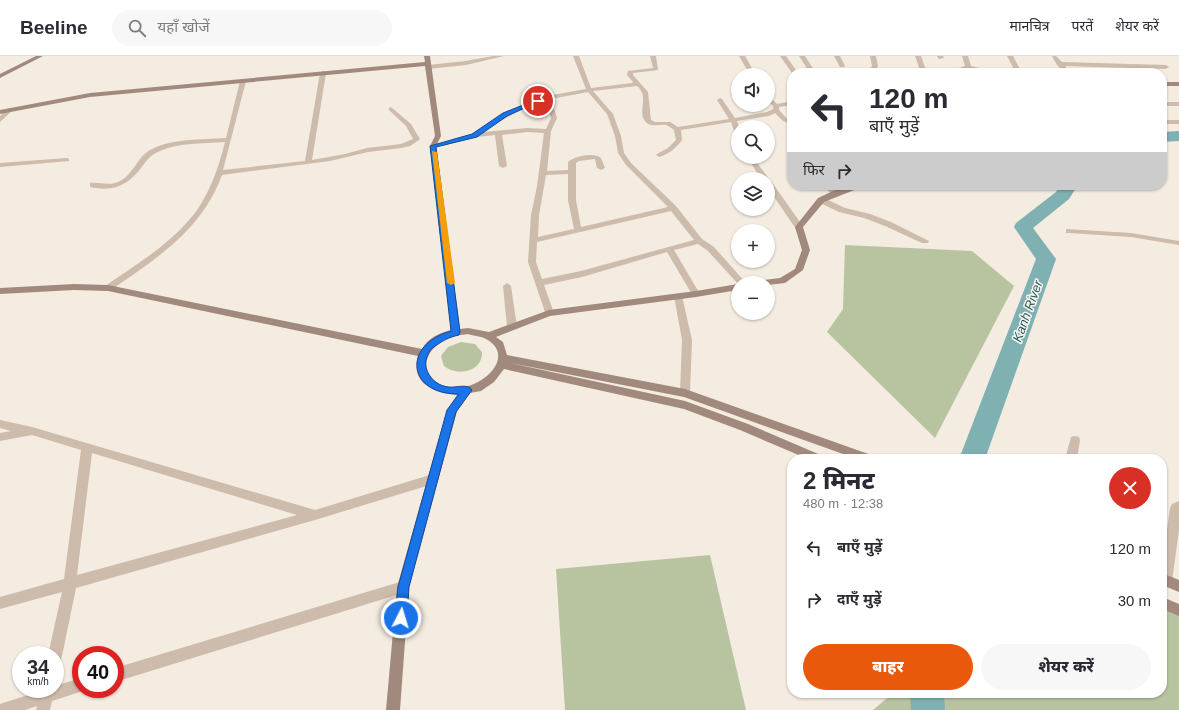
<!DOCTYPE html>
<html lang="hi">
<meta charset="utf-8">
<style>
:root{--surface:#fff;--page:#f7f7f7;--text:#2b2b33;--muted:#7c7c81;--line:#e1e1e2;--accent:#ea580c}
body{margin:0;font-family:Arial,"Noto Sans Devanagari",sans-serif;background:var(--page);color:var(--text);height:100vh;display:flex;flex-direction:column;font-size:15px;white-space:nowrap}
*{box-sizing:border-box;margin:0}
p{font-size:13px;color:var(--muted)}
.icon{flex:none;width:22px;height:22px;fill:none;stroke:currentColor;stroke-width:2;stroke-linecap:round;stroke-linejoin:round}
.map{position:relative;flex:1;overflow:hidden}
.panel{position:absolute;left:787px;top:398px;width:380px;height:244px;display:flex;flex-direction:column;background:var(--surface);border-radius:16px;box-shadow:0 1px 3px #0004}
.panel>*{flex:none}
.top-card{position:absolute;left:787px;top:12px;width:380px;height:122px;border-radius:16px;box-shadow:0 1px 3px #0004;background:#fff;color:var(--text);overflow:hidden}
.tools{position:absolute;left:731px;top:12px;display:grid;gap:8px}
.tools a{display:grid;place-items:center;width:44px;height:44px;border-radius:50%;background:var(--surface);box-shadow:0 1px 3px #0004;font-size:20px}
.speed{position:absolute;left:12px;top:590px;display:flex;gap:8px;font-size:20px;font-weight:700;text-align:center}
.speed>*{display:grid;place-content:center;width:52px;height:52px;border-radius:50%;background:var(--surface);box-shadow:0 1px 3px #0004;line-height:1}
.speed small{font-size:10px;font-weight:400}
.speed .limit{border:6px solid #d22;background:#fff;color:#111}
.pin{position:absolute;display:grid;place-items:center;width:34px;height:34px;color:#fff;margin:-17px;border:2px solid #fff;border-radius:50%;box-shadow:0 1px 4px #0007}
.me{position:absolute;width:44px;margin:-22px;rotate:5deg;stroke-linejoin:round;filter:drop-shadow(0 0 3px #0008)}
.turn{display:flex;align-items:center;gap:14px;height:84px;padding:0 16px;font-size:18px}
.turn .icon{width:52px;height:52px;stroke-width:2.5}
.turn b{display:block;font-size:28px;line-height:34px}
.then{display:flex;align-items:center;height:38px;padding:0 16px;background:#0003;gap:8px;font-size:15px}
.round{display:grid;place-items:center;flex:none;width:42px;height:42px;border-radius:21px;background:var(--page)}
.summary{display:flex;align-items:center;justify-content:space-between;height:68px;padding:0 16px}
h1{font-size:24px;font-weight:800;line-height:30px}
.action{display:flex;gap:8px;margin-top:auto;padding:8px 16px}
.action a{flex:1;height:46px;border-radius:24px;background:var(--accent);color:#fff;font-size:16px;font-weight:800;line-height:46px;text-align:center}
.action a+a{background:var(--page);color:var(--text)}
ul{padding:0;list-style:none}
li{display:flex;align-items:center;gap:12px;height:52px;padding:0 16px}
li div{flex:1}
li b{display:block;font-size:15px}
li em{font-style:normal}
header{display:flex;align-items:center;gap:24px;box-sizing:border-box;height:56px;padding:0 20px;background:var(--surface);border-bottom:1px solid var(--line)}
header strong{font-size:19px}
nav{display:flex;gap:22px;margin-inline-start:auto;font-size:14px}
.search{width:280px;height:36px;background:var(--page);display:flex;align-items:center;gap:10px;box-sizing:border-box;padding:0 14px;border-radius:22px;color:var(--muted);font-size:15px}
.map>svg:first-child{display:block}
.green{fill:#b8c4a0}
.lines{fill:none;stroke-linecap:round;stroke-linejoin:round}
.river{fill:#7fb0b2;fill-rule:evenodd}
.street{fill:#cdbbac;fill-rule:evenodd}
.secondary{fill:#a18a7d;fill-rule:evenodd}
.route{fill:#1a73e8;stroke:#114b97}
.slow{fill:#f59e0b}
.labels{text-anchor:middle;stroke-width:3;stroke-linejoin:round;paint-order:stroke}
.water-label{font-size:13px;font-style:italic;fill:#1f5a5e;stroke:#fbf5ee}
</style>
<header>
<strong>Beeline</strong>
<div class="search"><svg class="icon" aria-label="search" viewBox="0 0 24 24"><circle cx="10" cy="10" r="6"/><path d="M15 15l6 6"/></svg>यहाँ खोजें</div>
<nav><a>मानचित्र</a><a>परतें</a><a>शेयर करें</a></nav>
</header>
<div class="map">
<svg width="1179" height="654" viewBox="0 0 1179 654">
<rect width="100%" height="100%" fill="#f4ebe1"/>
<!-- green -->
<path class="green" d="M845,189L972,195L1014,230L935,382L827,276L843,253Z
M461,286L475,288L482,296C483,316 457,321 444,310L441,300L448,291Z
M710,499L746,654H565L556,513Z
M1162,547L1179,554V654H873L893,637H1162Z"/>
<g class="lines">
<!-- river -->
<path class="river" d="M1179,75V85L1162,86V76Z
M1060,129H1078L1069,143L1033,172L1056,203L985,403H959L1036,203L1014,171L1016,167L1056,136Z
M910,637H944L945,654H911Z"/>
<!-- street -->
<path class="street" d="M493,0H504L466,9L428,13L425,11L428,9L466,5Z
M573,0H579L591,32L632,27L633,26L627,19L628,15L653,12L650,0H656L658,14L633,17V19L648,36L651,64L655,66H670L678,71L729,63L717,44L720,42L722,43L735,62L767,56L773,53V50L768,45V39L777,48L792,45V49L779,51V54L787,63L792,64V68L783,65L775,57L769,60L737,65L739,71L738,80L735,78L731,66L681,74L682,84C676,92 669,98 659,101L656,99L657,98L668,92L676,84L674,74C671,72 669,70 666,69C659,68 650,72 645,65C637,55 650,41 637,30L593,35L613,58L621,80L624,97L631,107L676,150L702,183L714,191L746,227L738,228L708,195L698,188L674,194L700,238L699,240H693L667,196L582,221L544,229L554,257L552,259H546L528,206L531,159L537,130L544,77L527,76L502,79L507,110L503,112L499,110L495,79L477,81L433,92L430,90L472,79L503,58L526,47L547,40L586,33ZM588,36L607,58L615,80L618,97L626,109L668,151L581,171L576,144V107L579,105L595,103L597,112L601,114L605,112L601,102C594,96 575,100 568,106V114L547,115L551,75L557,62L551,43ZM545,45L551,62L546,73L527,72L484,76C503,63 522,52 545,45ZM568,118V144L574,173L538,181L539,159L546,119ZM671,155L694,184L581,215L542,223L536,206L537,186Z
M739,0H745L756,19H750Z
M780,0H786L798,17H792Z
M799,0H805L816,17H810Z
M834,0H840L845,10L844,11H840Z
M870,0H876L878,10L874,17H868L872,10Z
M915,0H921L927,17H921Z
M937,0H943L944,2L939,3Z
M962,0H968L971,10L1000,17C990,17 975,12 968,13C960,14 953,17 945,17L965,10Z
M1007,0H1013L1022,17H1016Z
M1052,0H1056L1062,6L1166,9L1169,11L1166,13L1065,10L1071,17H1065L1057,9Z
M323,15L326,17L312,104L345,98L367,92L401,88L413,83L406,70L388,53L391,51L411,68L420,83L419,84L410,90L401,92L368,96L330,105L222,119C202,174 157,202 111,234H105L104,232L105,230C137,208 174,186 197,154C211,134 219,110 225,86C202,88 176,86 156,97C149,100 145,107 141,112C127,130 113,136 90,131V127C99,126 109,130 118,126C133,120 137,101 150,94C173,82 201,84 226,82L240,25L243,23L246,25L223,114L305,105L320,17Z
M1162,46H1179V50H1162Z
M9,52L14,53L0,66V60Z
M1162,64H1179V68H1162Z
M747,101H753L769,123L768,124L761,123Z
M67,102L69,103V105L0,111V107Z
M768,125H771L802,169V173H796L768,132Z
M822,129H831L840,137L839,139H833Z
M818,142H824L845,152L870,158L891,166L929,185L928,187H922L885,170L864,162L839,156L818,146Z
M1066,173L1131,177L1179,185V189L1131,181L1069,177H1066Z
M507,227L511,230L517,271L512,274L507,271L503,230Z
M678,237L682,240L692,284L690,337L689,340H681L680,337L682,284L674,240Z
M0,364L32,371L315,454L433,418L437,420L439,423L437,426L433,428L315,464L76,532L62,600L60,605L55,607V599H48L62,536L0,553V541L64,523L81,394L32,379L0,385V377L11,375L0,372ZM92,397L297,459L77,519Z
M1075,380L1079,381L1080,384L1077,403H1065L1071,381Z
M1179,445V474L1172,525L1170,529L1166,531L1162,529V509L1170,452L1172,448Z
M403,525L408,527L409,531L408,535L403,537L115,626V612Z
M81,622V633L86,634L52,645L50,654H36L37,650L25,654H0V648L3,647L41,635V633H55V630Z"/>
<!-- secondary -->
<path class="secondary" d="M36,0H43L0,22V18Z
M424,0H430L441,80L436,90L460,273L468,272L489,276L549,254L696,235L738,228V234L696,241L550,260L496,281L503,286L507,299L685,333L874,400L876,403H857L684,341L506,306L685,345L748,368L823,400L825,403H808L740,374L684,353L504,313L494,326L481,335L470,337L457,355L409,531L400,654H386L397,531L447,354L457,339C435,336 410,329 418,300L108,235L74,234L0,238V232L74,228L108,229L422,293C428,282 439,277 451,274L430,90L435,80L425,10L90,41L0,58V54L90,37L425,6ZM468,278C474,280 481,280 486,283C523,303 467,348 435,326C417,313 429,292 444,284C451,280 460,279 468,278Z
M1162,26H1179V30H1162Z
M855,129H867L824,146L803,171L810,194L803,214L785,227L768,229V227H760L764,224L780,222L795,213L802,194L795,171L818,142L833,135Z
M1162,517L1179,524V536L1162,529Z
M1162,541L1179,548V560L1162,553Z"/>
</g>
<!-- route -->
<path class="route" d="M536,44L540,45L507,60L477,81L436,91L460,276L459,279C449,281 442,285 434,291C429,294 428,298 426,304C424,317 435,330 449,331C456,332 468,327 472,334L456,356L409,531L407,562L405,566L401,568L396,566L395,562L398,531L447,354L459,338C408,339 401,289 451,275L430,90L472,78L503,57Z"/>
<!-- slow -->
<path class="slow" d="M432,95L437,96L455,227L451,229L447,227Z"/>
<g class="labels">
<!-- water labels -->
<g class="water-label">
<text transform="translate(1027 255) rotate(-70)" y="5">Kanh River</text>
</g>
</g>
</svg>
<div class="tools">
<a><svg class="icon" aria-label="sound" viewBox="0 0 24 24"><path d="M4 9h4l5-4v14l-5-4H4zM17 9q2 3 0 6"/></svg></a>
<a><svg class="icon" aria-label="search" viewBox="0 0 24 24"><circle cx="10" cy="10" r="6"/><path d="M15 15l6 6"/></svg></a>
<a><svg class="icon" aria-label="layers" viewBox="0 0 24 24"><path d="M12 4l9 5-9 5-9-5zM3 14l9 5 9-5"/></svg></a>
<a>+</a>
<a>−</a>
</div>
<div class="speed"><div>34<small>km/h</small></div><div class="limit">40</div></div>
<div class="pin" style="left:538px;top:45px;background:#d93025"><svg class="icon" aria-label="arrive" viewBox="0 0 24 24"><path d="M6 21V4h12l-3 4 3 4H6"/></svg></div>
<svg class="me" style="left:401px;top:562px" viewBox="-20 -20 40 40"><circle r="17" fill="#1a73e8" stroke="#fff" stroke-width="3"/><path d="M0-11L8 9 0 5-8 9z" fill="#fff"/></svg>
<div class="top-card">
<div class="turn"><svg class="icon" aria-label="left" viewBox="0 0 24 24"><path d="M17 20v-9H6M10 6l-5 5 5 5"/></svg><div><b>120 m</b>बाएँ मुड़ें</div></div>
<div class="then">फिर<svg class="icon" aria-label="right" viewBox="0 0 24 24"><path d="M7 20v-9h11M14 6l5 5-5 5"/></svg></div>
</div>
<section class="panel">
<div class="summary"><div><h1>2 मिनट</h1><p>480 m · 12:38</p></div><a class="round" style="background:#d93025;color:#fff"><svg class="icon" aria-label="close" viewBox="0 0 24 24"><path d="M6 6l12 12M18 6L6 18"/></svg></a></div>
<ul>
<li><svg class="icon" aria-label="left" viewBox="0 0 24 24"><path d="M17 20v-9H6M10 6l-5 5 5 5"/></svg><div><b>बाएँ मुड़ें</b></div><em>120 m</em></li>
<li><svg class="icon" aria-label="right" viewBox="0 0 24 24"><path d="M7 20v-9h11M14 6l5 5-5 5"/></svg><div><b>दाएँ मुड़ें</b></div><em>30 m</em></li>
</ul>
<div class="action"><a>बाहर</a><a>शेयर करें</a></div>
</section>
</div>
